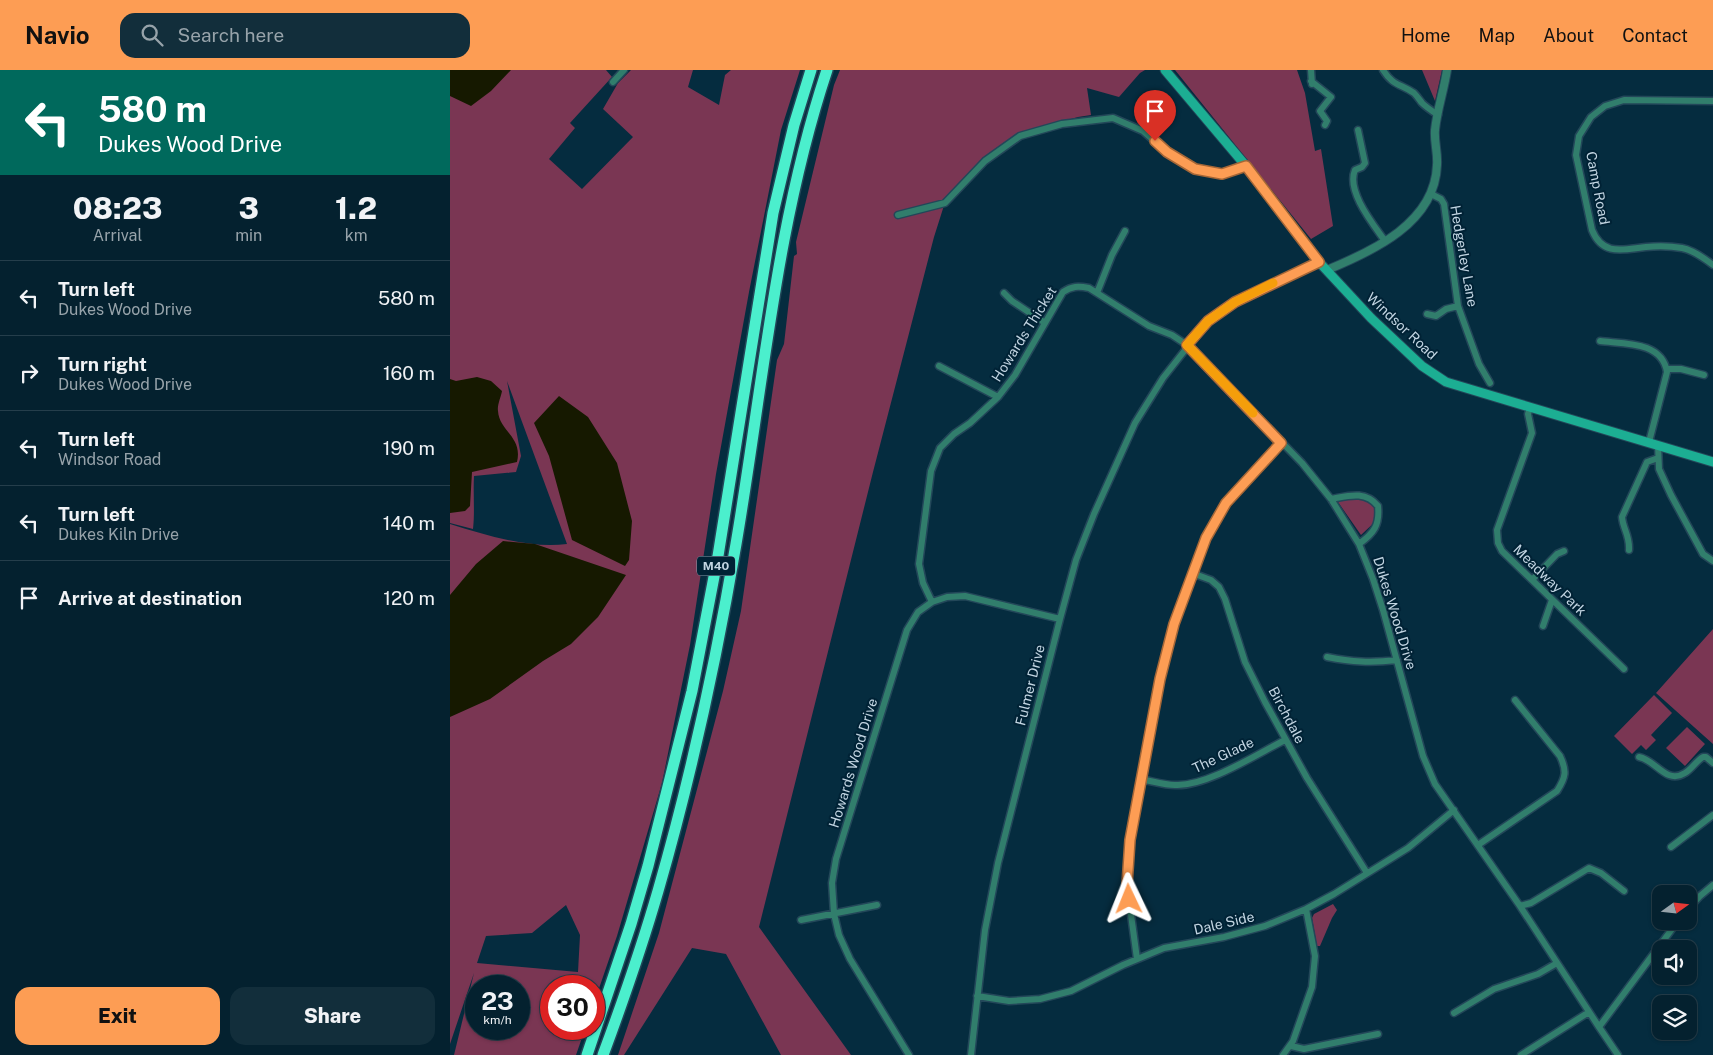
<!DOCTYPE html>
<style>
:root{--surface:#04212f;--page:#122e3b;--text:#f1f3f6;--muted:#97a3aa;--line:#253e4b;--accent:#fd9d54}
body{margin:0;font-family:"Public Sans",sans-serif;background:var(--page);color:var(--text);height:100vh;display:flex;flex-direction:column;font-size:19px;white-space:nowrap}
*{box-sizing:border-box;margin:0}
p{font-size:16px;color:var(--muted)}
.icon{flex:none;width:28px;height:28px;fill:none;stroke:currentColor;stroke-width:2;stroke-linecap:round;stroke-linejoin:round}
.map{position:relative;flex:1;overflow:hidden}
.side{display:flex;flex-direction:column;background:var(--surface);width:450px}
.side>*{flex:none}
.banner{background:#00695c;color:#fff;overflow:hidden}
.needle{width:32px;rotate:75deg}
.buttons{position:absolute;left:1202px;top:815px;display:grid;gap:10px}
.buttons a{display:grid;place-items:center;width:45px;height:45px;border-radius:10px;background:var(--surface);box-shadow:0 1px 4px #0004,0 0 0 1px var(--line);font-size:25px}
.speed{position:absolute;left:15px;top:905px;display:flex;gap:10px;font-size:25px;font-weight:700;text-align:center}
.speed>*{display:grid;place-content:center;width:65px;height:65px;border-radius:50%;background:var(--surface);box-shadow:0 1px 4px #0004,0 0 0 1px var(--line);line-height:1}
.speed small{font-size:12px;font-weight:400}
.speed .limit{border:8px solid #d22;background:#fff;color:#111}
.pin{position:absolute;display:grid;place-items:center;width:42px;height:42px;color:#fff;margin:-51px -21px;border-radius:50% 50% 50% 0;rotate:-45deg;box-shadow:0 0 5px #0007}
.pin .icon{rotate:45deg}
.me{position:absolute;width:55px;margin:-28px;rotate:358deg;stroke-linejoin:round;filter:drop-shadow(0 0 4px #0008)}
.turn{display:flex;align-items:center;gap:18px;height:105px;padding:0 15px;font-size:22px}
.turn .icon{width:65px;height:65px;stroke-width:2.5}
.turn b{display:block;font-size:35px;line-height:42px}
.eta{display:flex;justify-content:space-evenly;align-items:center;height:85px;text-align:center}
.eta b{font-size:30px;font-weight:800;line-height:35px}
.button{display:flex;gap:10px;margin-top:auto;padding:10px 15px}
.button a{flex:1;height:58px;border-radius:15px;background:var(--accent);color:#111;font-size:20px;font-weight:800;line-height:58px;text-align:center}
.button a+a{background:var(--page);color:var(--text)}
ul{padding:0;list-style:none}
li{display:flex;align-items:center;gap:15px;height:75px;padding:0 15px;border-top:1px solid var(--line)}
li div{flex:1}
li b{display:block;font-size:19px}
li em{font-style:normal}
header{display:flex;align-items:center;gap:30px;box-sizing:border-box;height:70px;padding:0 25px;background:var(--accent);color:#111}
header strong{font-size:24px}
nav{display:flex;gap:28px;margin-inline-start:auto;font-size:18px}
.search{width:350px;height:45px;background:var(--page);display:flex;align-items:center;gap:12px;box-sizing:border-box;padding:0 18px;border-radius:15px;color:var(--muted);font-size:19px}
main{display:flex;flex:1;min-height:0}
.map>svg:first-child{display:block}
.green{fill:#7a3653;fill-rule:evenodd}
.water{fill:#161900}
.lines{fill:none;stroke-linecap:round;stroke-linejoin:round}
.minor-casing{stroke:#234759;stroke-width:9}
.tertiary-casing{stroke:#234759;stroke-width:10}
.secondary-casing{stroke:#234759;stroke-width:11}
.motorway-casing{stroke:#234759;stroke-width:14}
.minor{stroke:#317e6c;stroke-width:6}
.tertiary{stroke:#317e6c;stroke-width:8}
.secondary{stroke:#1cae93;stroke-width:9}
.motorway{stroke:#4befcd;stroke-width:11}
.route-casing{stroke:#a46637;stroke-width:12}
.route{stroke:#fd9d54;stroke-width:9}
.slow{stroke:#f59e0b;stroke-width:9}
.labels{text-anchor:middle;stroke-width:4;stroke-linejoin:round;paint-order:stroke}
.shield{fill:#002235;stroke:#889fae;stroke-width:1}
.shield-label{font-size:12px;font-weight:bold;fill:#c2d5e2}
.street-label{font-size:14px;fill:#c2d5e2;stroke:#002235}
</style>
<header>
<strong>Navio</strong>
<div class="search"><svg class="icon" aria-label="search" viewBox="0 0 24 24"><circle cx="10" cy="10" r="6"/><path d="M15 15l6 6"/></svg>Search here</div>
<nav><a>Home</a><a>Map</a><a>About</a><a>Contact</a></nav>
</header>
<main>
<section class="side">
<div class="banner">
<div class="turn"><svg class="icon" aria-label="left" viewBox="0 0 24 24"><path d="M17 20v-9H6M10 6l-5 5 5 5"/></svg><div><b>580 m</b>Dukes Wood Drive</div></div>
</div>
<div class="eta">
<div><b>08:23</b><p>Arrival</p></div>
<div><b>3</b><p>min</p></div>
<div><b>1.2</b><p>km</p></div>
</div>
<ul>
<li><svg class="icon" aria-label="left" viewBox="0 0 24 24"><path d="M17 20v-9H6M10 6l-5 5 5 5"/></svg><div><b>Turn left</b><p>Dukes Wood Drive</p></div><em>580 m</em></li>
<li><svg class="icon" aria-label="right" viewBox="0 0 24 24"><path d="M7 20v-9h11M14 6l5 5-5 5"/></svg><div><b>Turn right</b><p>Dukes Wood Drive</p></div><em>160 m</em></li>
<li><svg class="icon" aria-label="left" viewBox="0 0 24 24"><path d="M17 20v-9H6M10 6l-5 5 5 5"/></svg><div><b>Turn left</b><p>Windsor Road</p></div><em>190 m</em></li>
<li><svg class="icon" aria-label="left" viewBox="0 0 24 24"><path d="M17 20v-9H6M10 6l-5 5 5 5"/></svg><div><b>Turn left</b><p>Dukes Kiln Drive</p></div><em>140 m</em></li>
<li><svg class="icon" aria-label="arrive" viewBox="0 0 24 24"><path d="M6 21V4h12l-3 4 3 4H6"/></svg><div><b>Arrive at destination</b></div><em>120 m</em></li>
</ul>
<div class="button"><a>Exit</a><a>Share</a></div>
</section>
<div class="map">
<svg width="1263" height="985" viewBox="0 0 1263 985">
<rect width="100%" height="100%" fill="#052c3f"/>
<!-- green -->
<path class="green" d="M0,0H156L162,7L120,53L125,58L99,89L132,119L183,67L153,39L168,13L181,0H243L238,17L269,35L275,5L281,0H350L331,60L299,222L266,404L240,575L212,713L167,866L144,933V916H101V959H135L126,985H4L24,903L0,974V454C36,465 79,479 117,474L57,311L71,386L66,402L24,406C23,424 25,442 23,459L0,453ZM116,835L130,865L128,902L27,893L36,866L82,863ZM26,916H69V959H26Z
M390,0H695L690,3L669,27L637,18L641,45L628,47L576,62L497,126L484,167L423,402L309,857L401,985H331L276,884L242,878L174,985H168L209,863L273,621L291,541L327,290L334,274L344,186L347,184L346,172L384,15Z
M725,0H847L855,23L865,81L871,79L883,156L861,169Z
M972,0H992L985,31Z
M892,427C912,427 924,425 928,449L911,465L888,432Z
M1263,559V674L1206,623Z
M1204,625L1222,643L1201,665L1206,670L1196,680L1191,675L1182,684L1164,666Z
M1237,657L1255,674L1235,696L1216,678Z
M883,834L887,840L882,848L870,876H867L862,848L864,844Z"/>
<!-- water -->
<path class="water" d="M0,0H61L41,21L21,36L0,26Z
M27,307L41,311L52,321C51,327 47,335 48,341C49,361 73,367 67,392L22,402L20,436L15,441L0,443V309L6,311Z
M109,326L138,347L167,393L182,451L179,490L175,496L122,470L99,386L84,353Z
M53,471L85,474L176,505L148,547L121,574L93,591L40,629L0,647V525L26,494Z"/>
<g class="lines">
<!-- minor casing -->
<g class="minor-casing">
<path id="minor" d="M861,0L862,14
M933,0C943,16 951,14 964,23C967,26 969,29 972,33C976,37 982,41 988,45
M861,11L881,27L870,41L877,51L875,55
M163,12L174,0
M1263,31L1174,30L1155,36L1141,47L1129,66L1126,85L1142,160C1153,187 1174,179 1196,177C1208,176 1220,176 1232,178C1243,180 1254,188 1263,195
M908,60L915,93L912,97L905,100C896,121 923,154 935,171
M981,124L991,129L994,134L1008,236L1029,294L1040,313
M448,145L495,133L535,91L570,66L612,54L663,48L693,61L717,82L745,99L772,104L796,96
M554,223L562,231L595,253
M647,223L662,185L675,161
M977,244L986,246L996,239L1008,236
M1150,271C1174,274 1212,271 1217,302L1199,372
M489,296L548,327
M1217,299H1231L1254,305
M1080,337L1078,344L1082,363L1047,460L1048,473L1052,481L1174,599
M1208,375L1209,399L1221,425L1253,484L1263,491
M881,429C898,426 915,420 928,436C930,455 924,463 909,474
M1179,480C1180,466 1173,459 1172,447L1197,392L1208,388
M742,503L761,510L769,517L775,529L795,592L815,632L857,708L917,803
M1082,510L1107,484L1114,481
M482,532L473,513L469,494L481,401L490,378L504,364L520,353L548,327L565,305L613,222C622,216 628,216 639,218L699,256L722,265L737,275L852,393L881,429L909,474L923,509L933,540L973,686L985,714L1070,836L1149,957
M1093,556L1102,530
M877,587C902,592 921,593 947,590
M1189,687C1206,690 1216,715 1235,703C1242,699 1246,691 1253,687H1256L1263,693
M690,709C702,711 714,715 725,715C756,717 807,684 835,670
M1028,775L1107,721C1116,707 1117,701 1110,686L1065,630
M1221,777L1263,745
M1070,836L1081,833L1139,798L1151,803L1174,821
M1239,838L1250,826L1263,815
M351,850L427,835
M687,889L677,815L680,770L710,609L724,553L756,468L776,433L831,373
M527,926L559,931L590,929L621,921L673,895L714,878L774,867L815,856L856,839L884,824L958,778L1004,740
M1004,943L1044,919L1088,904L1107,893
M841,976L854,979L928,964
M459,985L400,889L389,865L384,844L382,813L386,789L457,560L468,542L482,532L497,527L515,526L610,549
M521,985L535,860L548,793L610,549L626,490L644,444L685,353L713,308L758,251L785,232L869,192
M833,985L843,971L862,917L865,886L856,839
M1071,985L1139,942
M1168,985L1149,957L1228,851"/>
</g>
<!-- tertiary casing -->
<g class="tertiary-casing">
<path id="tertiary" d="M877,200C923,181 985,153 987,95C988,83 984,72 985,60C987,40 994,20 997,0"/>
</g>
<!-- secondary casing -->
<g class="secondary-casing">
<path id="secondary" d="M715,0L796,96L869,192L921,248L972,296L996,312L1263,392"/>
</g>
<!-- motorway casing -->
<g class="motorway-casing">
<path id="motorway" d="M137,985L181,854L198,796L242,621L268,486L323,143L344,55L361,0
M153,985C173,931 192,876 208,821C241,707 266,591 286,474C313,316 326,153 377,0"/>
</g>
<!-- minor -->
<use href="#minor" class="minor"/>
<!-- tertiary -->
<use href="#tertiary" class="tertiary"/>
<!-- secondary -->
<use href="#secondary" class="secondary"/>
<!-- motorway -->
<use href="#motorway" class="motorway"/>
</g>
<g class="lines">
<!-- route casing -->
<g class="route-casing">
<path id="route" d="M679,829L677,815L680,770L710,609L724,554L756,468L776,433L831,373L737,275L758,251L785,232L869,192L796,96L772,104L745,99L717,82L705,71"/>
</g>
<!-- route -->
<use href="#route" class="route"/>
<!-- slow -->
<path class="slow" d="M803,343L737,275L758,251L785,232L823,213"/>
</g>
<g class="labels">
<!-- shield labels -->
<rect class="shield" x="247" y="486.5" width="38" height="19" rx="4"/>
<g class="shield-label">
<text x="266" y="500">M40</text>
</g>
<!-- street labels -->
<g class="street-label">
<text transform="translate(1148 118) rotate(79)" y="5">Camp Road</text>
<text transform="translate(1014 186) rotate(80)" y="5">Hedgerley Lane</text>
<text transform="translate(952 256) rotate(43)" y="5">Windsor Road</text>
<text transform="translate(574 264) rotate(-58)" y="5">Howards Thicket</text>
<text transform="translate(1100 510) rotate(44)" y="5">Meadway Park</text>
<text transform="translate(945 543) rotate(73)" y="5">Dukes Wood Drive</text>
<text transform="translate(580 615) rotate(-76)" y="5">Fulmer Drive</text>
<text transform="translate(837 645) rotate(62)" y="5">Birchdale</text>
<text transform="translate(773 685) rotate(-25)" y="5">The Glade</text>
<text transform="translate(403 693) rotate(-73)" y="5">Howards Wood Drive</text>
<text transform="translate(774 853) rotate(-13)" y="5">Dale Side</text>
</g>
</g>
</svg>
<div class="buttons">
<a><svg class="needle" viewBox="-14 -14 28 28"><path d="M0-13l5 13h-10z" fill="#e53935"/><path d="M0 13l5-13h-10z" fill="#97a3aa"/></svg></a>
<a><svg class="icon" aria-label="sound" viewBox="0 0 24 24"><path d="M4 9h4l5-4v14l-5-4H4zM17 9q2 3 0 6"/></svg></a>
<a><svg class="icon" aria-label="layers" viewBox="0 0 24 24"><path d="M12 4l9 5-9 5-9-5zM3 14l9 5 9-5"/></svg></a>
</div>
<div class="speed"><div>23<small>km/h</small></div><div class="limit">30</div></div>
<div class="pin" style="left:705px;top:71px;background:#d93025"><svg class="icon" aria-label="arrive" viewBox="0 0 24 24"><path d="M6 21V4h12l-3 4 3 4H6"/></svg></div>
<svg class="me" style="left:679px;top:829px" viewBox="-20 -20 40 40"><path d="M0-17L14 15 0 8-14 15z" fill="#fd9d54" stroke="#fff" stroke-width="4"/></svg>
</div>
</main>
